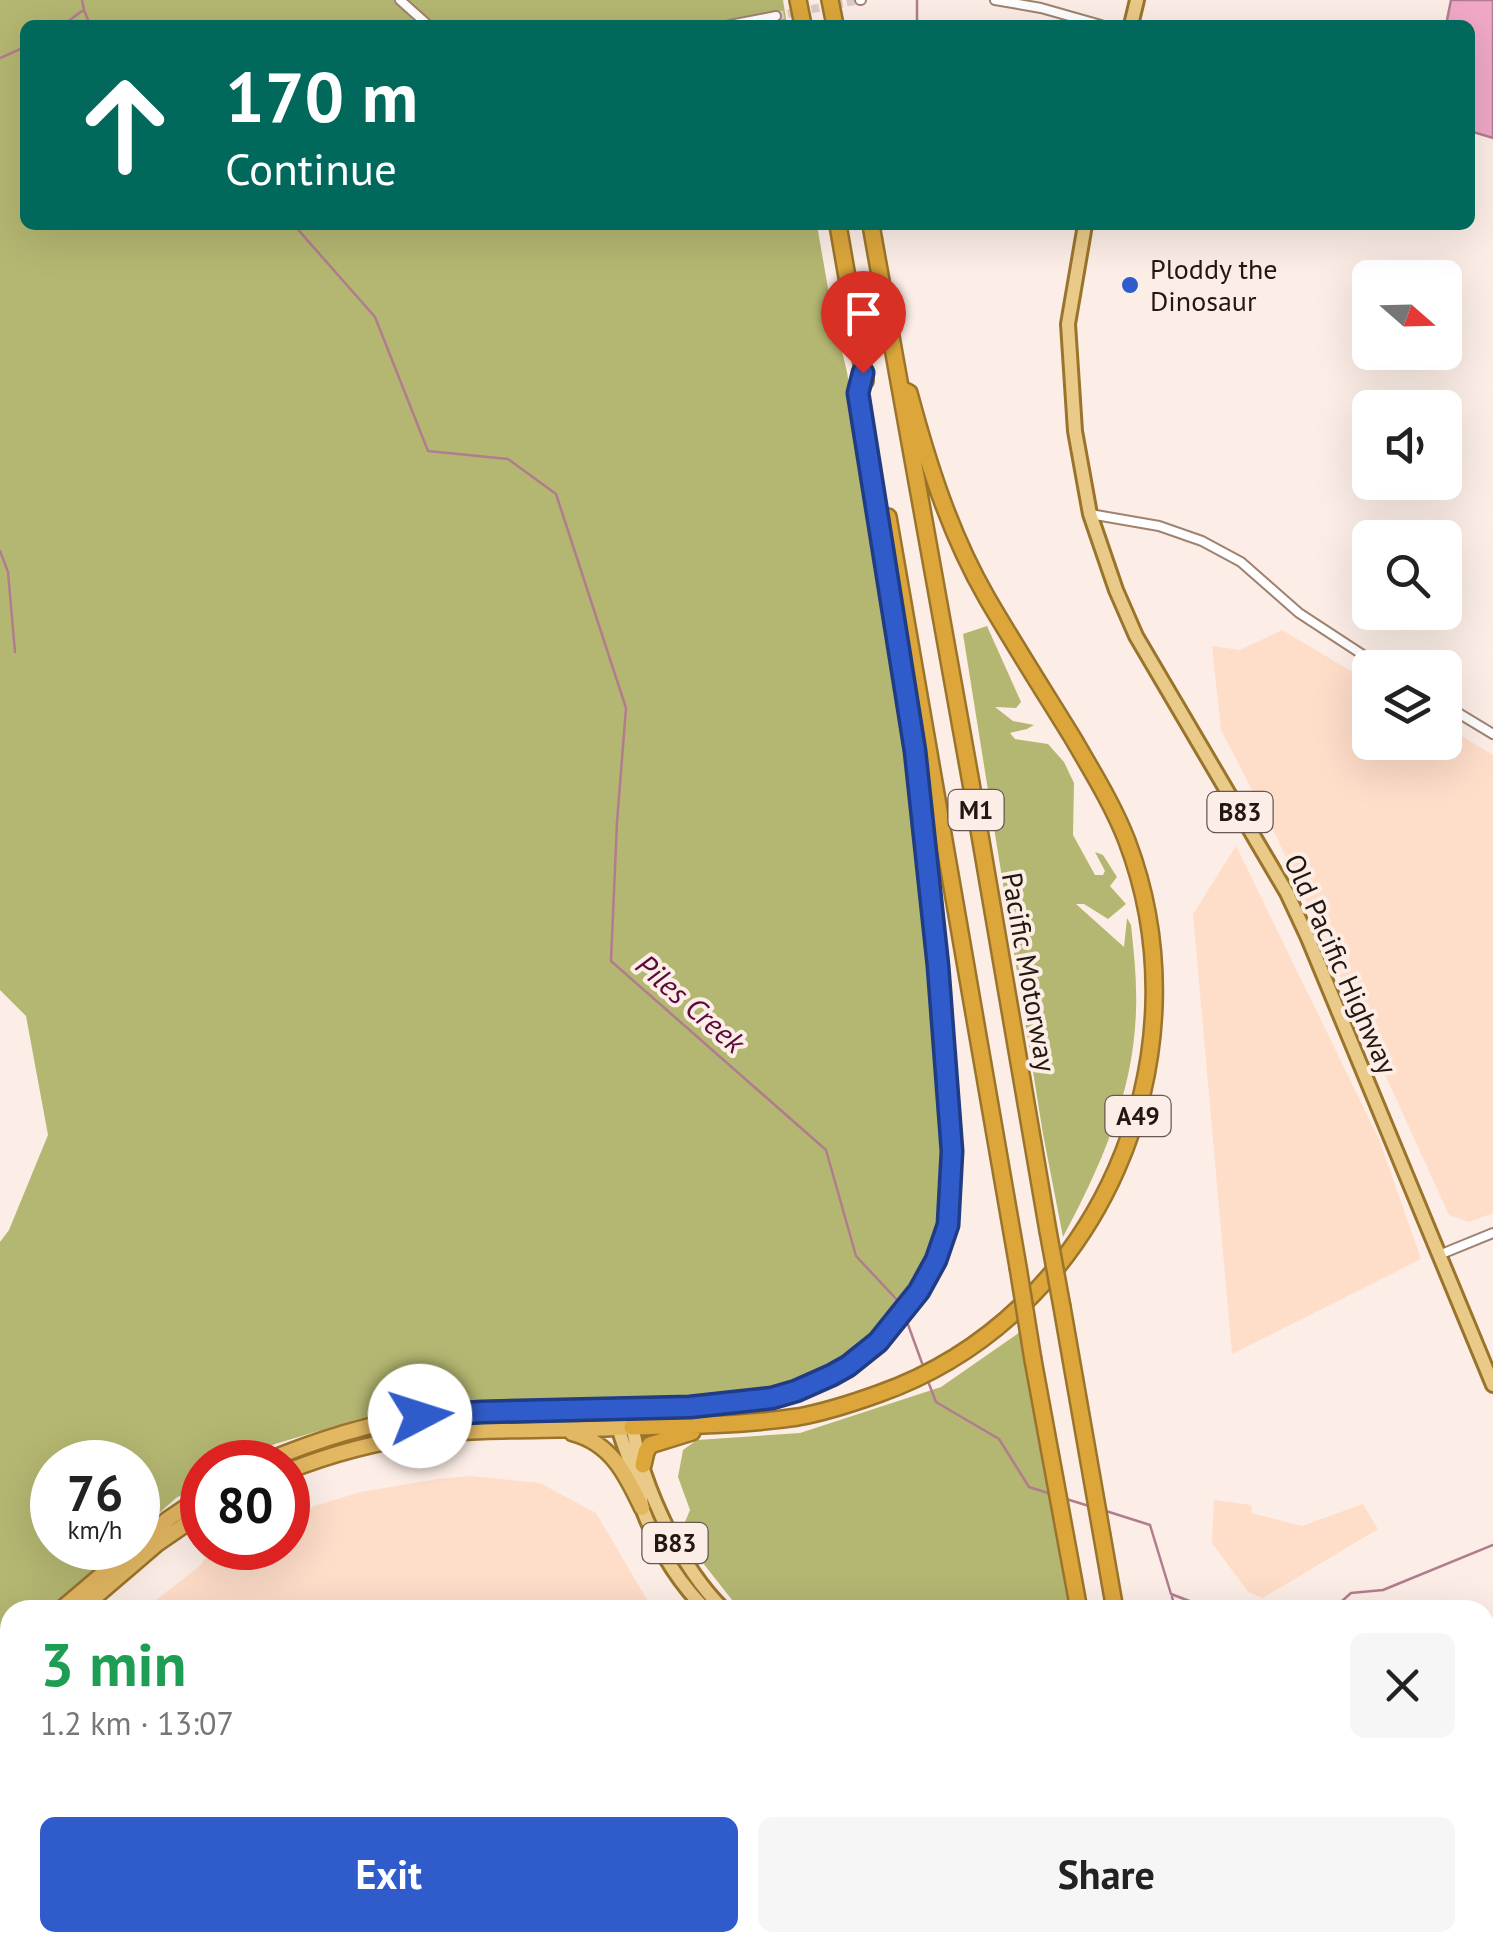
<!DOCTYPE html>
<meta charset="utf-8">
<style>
:root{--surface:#fff;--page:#f6f6f6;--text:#222;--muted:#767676;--accent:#305ccb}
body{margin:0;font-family:"PT Sans",sans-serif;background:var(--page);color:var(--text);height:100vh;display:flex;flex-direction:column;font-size:38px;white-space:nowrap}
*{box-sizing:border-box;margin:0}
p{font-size:32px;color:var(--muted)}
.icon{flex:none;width:55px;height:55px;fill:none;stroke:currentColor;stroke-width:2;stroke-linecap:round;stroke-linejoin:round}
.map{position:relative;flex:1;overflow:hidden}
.panel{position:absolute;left:0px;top:1600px;width:1495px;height:352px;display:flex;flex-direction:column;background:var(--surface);border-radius:30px 30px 0 0;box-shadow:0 10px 40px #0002}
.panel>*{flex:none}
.banner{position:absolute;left:20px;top:20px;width:1455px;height:210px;border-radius:15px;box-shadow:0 10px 40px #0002;background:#00695c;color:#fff;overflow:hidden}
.needle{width:65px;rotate:110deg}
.fabs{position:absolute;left:1352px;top:260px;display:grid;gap:20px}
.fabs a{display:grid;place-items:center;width:110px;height:110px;border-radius:15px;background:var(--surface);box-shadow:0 10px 40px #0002;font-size:50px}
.speed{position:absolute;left:30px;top:1440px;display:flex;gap:20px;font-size:50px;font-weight:700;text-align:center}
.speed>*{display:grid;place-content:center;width:130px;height:130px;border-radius:50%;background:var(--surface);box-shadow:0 10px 40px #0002;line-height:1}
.speed small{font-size:25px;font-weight:400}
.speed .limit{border:15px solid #d22;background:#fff;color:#111}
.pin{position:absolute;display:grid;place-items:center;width:85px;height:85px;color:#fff;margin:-102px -42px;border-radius:50% 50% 50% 0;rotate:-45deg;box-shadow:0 0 10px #0007}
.pin .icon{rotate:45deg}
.me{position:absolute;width:110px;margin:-55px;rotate:85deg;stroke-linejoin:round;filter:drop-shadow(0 0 8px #0008)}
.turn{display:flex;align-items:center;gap:35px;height:210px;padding:0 40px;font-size:45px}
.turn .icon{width:130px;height:130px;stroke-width:2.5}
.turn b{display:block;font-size:70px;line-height:85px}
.round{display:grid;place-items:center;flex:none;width:105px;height:105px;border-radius:15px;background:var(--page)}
.head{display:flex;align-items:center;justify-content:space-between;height:170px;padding:0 40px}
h1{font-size:60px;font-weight:700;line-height:75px;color:#1e9e55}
.cta{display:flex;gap:20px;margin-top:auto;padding:20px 40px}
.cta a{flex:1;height:115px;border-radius:15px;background:var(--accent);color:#fff;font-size:40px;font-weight:700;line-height:115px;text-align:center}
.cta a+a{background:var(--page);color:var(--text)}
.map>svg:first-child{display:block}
.built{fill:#feddc9}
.green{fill:#c8ca9b}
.forest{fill:#b4b771}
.water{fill:#f0a8c6;stroke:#b27c8f;stroke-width:2.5}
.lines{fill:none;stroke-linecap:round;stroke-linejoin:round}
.stream{stroke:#b27c8f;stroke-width:2.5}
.minor-tunnel{stroke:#dbcec6;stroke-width:8;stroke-dasharray:8 4;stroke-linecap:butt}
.minor-casing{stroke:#a18270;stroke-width:12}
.primary-casing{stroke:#9b742c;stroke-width:18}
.trunk-casing{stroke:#9b742c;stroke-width:19}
.motorway-casing{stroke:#9b742c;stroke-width:20}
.minor{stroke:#fff;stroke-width:8}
.primary{stroke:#eaca89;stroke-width:12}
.trunk{stroke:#e3b862;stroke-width:14}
.motorway{stroke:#dca63b;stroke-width:15}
.motorway-bridge-casing{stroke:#9b742c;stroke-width:20;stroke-linecap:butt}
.motorway-bridge{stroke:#dca63b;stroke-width:15}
.route-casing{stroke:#1f3c84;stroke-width:25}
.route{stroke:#305ccb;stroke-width:18}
.poi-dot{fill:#305ccb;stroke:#fceee6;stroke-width:4}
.labels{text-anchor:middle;stroke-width:8;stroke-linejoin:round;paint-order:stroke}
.shield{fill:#fceee6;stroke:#645850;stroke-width:2.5}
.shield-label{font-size:25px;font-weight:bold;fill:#231710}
.poi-label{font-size:28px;fill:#231710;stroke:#fceee6;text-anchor:start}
.street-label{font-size:28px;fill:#231710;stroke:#fceee6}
.water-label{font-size:30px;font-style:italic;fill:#5c0838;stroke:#fceee6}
</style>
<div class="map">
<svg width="1493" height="1952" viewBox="0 0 1493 1952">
<rect width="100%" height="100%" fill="#fceee6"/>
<!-- built -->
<path class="built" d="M1282,630L1370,682V742H1445V726L1493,755V1213L1469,1222L1449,1215L1278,840L1221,730L1212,646L1240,650Z
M1236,846L1379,1139L1421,1259L1232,1354L1193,914Z
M471,1476L540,1483L596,1513L653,1610H143L201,1565L211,1548H288V1520L314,1506L361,1492L437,1479Z
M1214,1500L1251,1505L1252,1513L1302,1526L1363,1504L1378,1529L1263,1598L1248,1592L1212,1543Z"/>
<!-- green -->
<path class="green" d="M10,1775V1942H836L840,1952H0V1779Z"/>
<!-- forest -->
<path class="forest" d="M0,0H783L787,25H402L398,21L393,25H25V225H817L830,300L847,372L918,834L946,1148L940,1225L913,1288L872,1339L800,1380L750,1393L651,1398L448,1402L362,1418L275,1444L241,1462H202V1484L176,1498L138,1532V1462H52V1548H120L49,1610H10V1642L0,1650V1242L9,1230L48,1135L26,1016L0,990Z
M987,626L1021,702L1016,708L995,707L1013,721L1034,725L1027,729L1010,733L1015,739L1048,744L1064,762L1074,783L1073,835L1095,875H1103L1105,871L1095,852L1103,855L1117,877L1110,886L1126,904L1108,919L1084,904H1076L1124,947L1127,918L1131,925C1134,953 1137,981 1136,1010C1134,1092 1101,1166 1063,1237L1043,1134L963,634Z
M1020,1332L1069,1610H740L680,1534L690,1510L678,1477L683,1450L697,1440L800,1433L941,1387Z
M1485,1887L1493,1892V1952H1244V1942H1485Z
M701,1943V1942L837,1943L821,1952H700L696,1948Z"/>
<!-- water -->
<path class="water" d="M1451,0H1493V138L1470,131V25H1446Z"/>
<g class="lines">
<!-- stream -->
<path class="stream" d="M82,0L84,10L90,25
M63,25L82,11
M917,25V0
M0,58L25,47
M294,225L375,317L428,451L508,459L556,494L626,708L617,822L611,961L826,1150L856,1256L899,1302
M0,551L8,572L15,652
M906,1319L922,1363
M926,1376L936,1402L999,1439L1029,1487L1051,1494
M1063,1498L1089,1506
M1106,1511L1150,1525L1171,1594L1213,1610
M1172,1597L1176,1610
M1332,1610L1351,1593L1383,1590L1493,1545
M1254,1942L1255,1952"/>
<!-- minor-tunnel -->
<path class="minor-tunnel" d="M776,16L860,0"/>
<!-- minor casing -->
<g class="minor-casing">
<path id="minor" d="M400,0L428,25
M860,0H861
M995,0L1041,8L1101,25
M730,25L776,16
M1090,514L1159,526L1202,541L1241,562L1299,613L1383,668
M1445,705L1493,734
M1439,1255L1493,1233
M1485,1696L1493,1697
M856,1942L861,1952
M402,1948L406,1952"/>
</g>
<!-- primary casing -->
<g class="primary-casing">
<path id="primary" d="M1131,25L1137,0
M1085,225L1068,324L1075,431L1090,514L1116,590L1136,636L1287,893L1308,938L1493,1385
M630,1408C636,1474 677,1564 724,1610
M615,1409C618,1436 629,1457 638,1483C642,1492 640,1503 644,1513C658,1549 679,1583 706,1610
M1485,1828L1493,1809
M1485,1844L1493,1852
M1485,1874L1493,1867"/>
</g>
<!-- trunk casing -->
<g class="trunk-casing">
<path id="trunk" d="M572,1433C611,1443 626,1474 642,1508
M264,1462C314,1441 366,1424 420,1416C489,1407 561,1410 630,1408
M288,1471C331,1454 376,1442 422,1436C492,1427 562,1432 632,1427
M138,1544L168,1519L202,1496
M60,1610L133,1548
M80,1610L157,1544L202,1513
M0,1662L10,1653
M0,1682L10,1673
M0,1697L10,1695"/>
</g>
<!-- motorway casing -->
<g class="motorway-casing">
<path id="motorway" d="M798,0L803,25
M830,0L835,25
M838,225L865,381
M871,225L971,783L1048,1231
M888,517L1018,1267
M1062,1307L1115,1610
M1033,1360L1079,1610
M630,1408L690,1407L772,1399L796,1391L849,1366L879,1343L919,1291L936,1260L948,1225L952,1151L922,804L859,393L863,373
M632,1427C687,1426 743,1425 798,1417C825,1412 853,1403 878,1394C1100,1316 1209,1057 1127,841C1113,805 1093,773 1074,740C1045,693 1015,646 987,598C950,534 928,464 909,393L901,389
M643,1465L646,1452L650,1445L692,1432
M1053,1942L1056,1952
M1142,1942L1144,1952
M1177,1942L1179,1952
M1224,1942L1225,1952"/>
</g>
<!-- minor -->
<use href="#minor" class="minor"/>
<!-- primary -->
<use href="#primary" class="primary"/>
<!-- trunk -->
<use href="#trunk" class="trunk"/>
<!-- motorway -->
<use href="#motorway" class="motorway"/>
<!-- motorway-bridge casing -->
<g class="motorway-bridge-casing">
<path id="motorway-bridge" d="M1048,1231L1062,1307
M1018,1267L1033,1360"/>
</g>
<!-- motorway-bridge -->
<use href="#motorway-bridge" class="motorway-bridge"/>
</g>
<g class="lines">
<!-- route casing -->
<g class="route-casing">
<path id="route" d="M420,1416L482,1412L690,1407L772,1398L796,1391L832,1375L848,1366L878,1342L919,1291L936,1260L948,1225L952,1151L938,966L915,751L858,393L863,373"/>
</g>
<!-- route -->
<use href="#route" class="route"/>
</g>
<!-- markers -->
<circle class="poi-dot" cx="1130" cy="285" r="10"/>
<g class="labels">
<!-- shield labels -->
<g class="shield">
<rect x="948.5" y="790" width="55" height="40" rx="8"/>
<rect x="1207.5" y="792" width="65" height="40" rx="8"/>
<rect x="1105.5" y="1096" width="65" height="40" rx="8"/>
<rect x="642.5" y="1523" width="65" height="40" rx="8"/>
</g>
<g class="shield-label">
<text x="976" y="819">M1</text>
<text x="1240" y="821">B83</text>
<text x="1138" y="1125">A49</text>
<text x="675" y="1552">B83</text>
</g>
<!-- poi labels -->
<g class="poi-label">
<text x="1150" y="279">Ploddy the<tspan x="1150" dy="32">Dinosaur</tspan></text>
</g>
<!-- street labels -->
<g class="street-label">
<text transform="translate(1341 964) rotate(66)" y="10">Old Pacific Highway</text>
<text transform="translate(1029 972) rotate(80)" y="10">Pacific Motorway</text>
</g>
<!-- water labels -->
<g class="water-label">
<text transform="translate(690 1004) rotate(41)" y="10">Piles Creek</text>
</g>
</g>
</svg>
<div class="fabs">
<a><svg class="needle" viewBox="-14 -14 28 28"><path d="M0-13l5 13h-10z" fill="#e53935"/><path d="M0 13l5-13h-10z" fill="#767676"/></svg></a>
<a><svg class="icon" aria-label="sound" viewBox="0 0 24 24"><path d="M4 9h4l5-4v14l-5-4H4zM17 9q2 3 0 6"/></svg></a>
<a><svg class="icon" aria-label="search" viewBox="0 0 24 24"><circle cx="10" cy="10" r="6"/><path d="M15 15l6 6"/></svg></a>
<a><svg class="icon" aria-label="layers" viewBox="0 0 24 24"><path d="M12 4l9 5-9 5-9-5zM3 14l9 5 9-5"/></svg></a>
</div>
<div class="speed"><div>76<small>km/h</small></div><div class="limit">80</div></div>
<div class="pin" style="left:863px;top:373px;background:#d93025"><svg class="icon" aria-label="arrive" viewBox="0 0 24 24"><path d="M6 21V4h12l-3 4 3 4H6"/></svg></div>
<svg class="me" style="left:420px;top:1416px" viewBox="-20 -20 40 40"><circle r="19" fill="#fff"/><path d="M0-13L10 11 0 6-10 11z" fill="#305ccb"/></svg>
<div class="banner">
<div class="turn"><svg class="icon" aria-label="ahead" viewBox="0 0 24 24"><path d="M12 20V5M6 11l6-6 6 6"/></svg><div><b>170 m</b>Continue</div></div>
</div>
<section class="panel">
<div class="head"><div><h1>3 min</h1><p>1.2 km · 13:07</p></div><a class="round"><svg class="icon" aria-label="close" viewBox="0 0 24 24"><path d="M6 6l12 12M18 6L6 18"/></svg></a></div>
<div class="cta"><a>Exit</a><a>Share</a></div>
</section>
</div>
